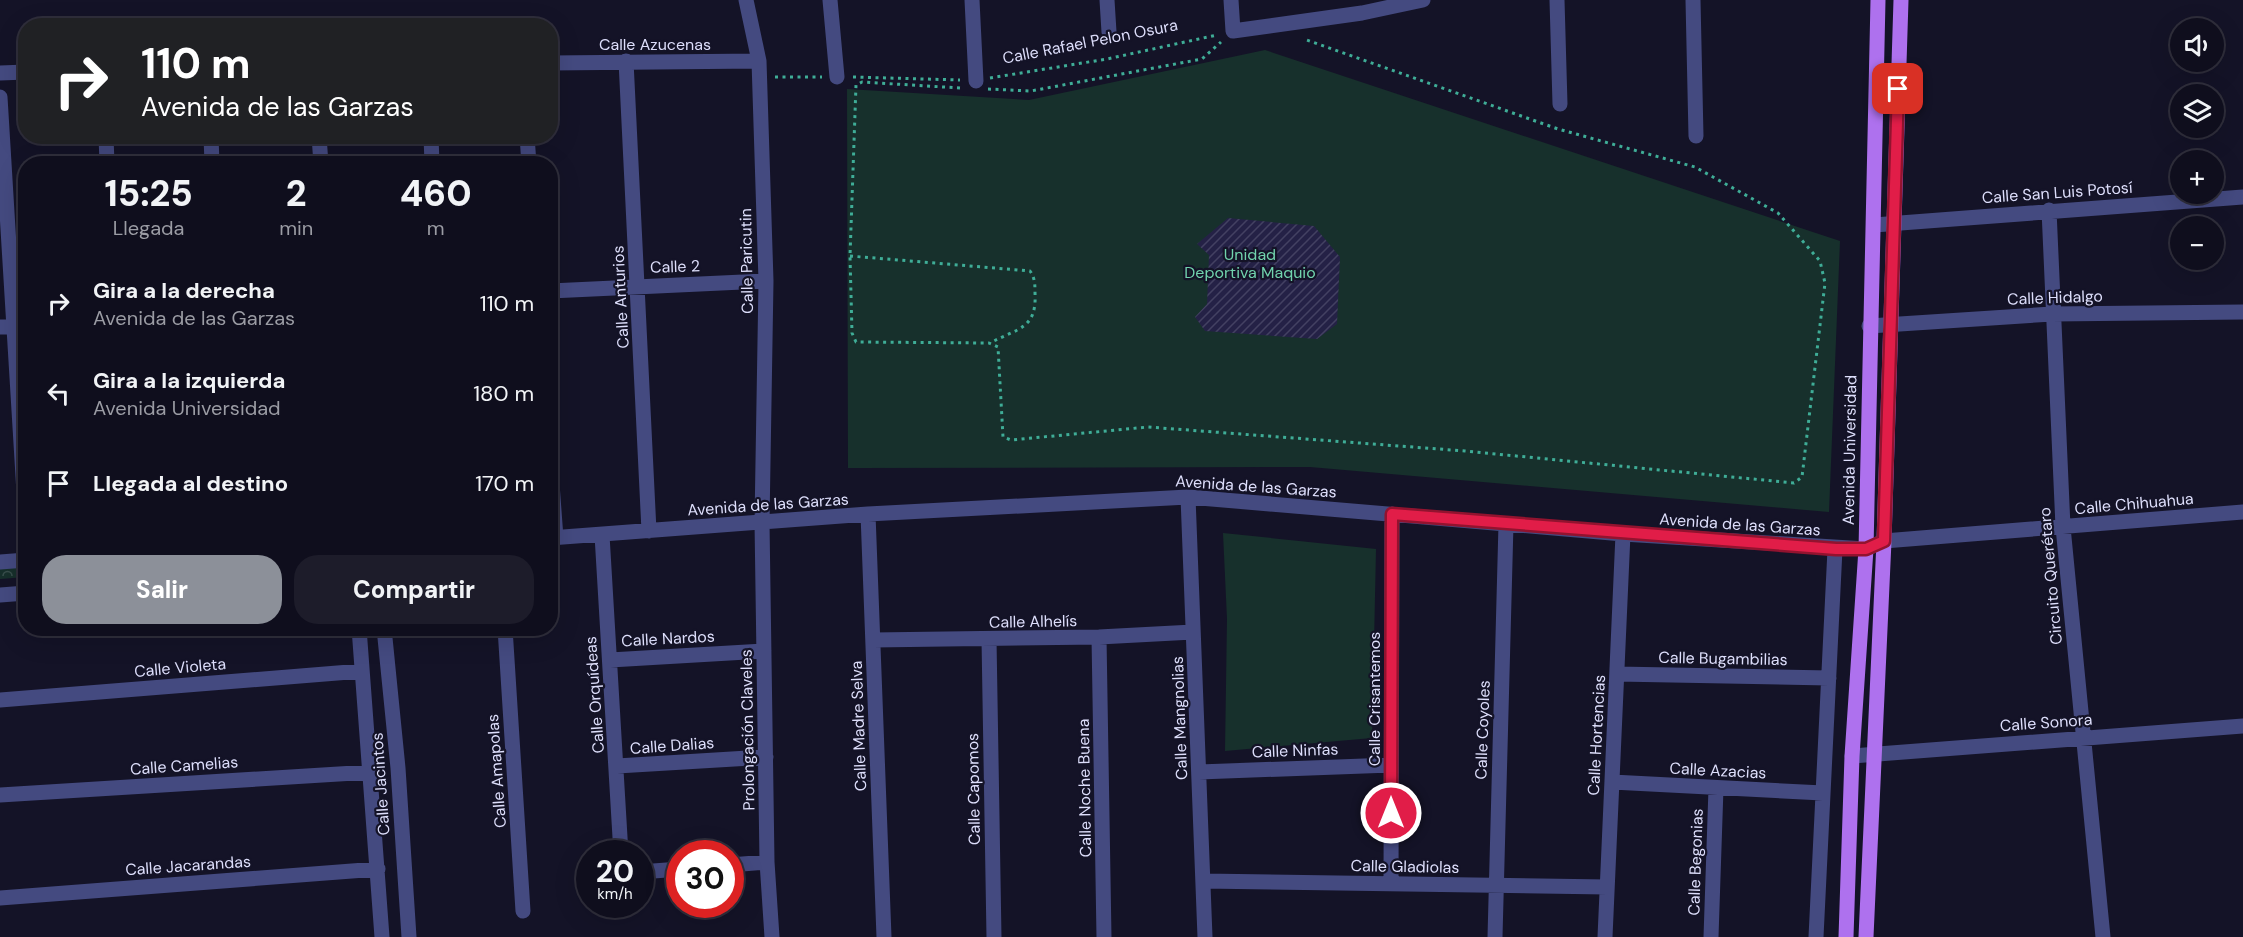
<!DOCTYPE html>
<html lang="es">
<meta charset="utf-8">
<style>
:root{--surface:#0f0e1d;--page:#1d1c2a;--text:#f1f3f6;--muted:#9b9ca4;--line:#2f2e3b;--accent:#8c9099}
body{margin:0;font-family:"DM Sans",sans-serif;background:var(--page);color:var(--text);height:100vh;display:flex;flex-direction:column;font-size:22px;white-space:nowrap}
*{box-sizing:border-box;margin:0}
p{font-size:20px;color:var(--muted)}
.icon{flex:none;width:33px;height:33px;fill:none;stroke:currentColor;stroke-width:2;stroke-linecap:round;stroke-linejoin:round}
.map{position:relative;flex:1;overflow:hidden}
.side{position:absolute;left:18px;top:156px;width:540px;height:480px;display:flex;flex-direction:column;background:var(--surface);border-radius:24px;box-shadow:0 6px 24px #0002,0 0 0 2px var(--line)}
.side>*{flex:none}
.top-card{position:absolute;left:18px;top:18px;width:540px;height:126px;border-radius:24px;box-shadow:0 6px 24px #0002,0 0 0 2px var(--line);background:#202124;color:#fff;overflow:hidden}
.fabs{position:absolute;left:2170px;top:18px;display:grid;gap:12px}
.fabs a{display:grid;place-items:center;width:54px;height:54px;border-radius:50%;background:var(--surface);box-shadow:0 6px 24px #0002,0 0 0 2px var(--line);font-size:30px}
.speed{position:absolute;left:576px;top:840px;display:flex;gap:12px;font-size:30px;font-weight:700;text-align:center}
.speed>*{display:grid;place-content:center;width:78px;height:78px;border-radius:50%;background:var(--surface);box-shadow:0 6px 24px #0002,0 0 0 2px var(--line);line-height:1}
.speed small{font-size:15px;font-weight:400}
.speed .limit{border:9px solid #d22;background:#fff;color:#111}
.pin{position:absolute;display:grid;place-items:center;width:51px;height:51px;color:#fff;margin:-26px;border-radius:12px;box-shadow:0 3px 9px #0006}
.me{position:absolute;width:66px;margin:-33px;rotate:0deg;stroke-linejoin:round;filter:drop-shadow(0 0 4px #0008)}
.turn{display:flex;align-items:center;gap:21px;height:126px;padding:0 24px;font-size:27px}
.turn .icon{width:78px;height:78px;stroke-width:2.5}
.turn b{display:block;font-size:42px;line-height:51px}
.eta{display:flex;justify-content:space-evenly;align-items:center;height:102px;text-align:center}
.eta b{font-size:36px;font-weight:800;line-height:42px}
.button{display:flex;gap:12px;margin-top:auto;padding:12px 24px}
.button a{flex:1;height:69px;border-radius:24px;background:var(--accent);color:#fff;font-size:24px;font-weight:800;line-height:69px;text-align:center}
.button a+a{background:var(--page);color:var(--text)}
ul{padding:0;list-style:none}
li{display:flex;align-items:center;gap:18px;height:90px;padding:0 24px}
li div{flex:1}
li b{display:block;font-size:22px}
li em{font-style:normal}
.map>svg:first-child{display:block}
.forest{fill:url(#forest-crowns)}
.park{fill:#17302c}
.building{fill:url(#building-hatch)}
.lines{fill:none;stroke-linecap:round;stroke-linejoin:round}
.path{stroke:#3fad97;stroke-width:3;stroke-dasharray:3 4.5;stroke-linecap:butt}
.minor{stroke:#444a80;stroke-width:15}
.major{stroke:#ae71ee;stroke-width:15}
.route-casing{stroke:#92132f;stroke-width:15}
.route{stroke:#e11d48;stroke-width:10}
.labels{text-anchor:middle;stroke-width:4.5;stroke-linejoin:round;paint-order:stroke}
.street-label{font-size:16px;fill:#dddefb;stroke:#141327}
.park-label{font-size:16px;fill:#71d3ad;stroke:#141327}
</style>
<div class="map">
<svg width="2243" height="937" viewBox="0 0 2243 937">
<defs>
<pattern id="forest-crowns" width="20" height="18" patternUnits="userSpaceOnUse" patternTransform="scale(1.5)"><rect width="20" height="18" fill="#17302c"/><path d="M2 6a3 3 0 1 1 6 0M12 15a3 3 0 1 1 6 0" fill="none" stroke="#384e4c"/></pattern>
<pattern id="building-hatch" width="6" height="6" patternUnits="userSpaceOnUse" patternTransform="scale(1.5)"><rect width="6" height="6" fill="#242146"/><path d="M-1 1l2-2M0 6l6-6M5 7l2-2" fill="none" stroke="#434162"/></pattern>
</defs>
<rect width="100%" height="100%" fill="#141327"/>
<!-- forest -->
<path class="forest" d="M25,566V577L0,579V568Z"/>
<!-- park -->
<path class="park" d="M1265,50L1840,241L1829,512L1310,467L848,468L847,89L1029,100Z
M1223,533L1376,549L1372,738L1225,751L1227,619Z"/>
<!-- building -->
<path class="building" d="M1228,218L1314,226L1340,257L1337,324L1317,339L1205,331L1195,317L1207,304L1209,255L1197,244Z"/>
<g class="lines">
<!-- path -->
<path class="path" d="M775,77H822
M853,77L960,80
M990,78L1107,59L1217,35
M960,88L862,82L856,85L850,256L852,333L856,342L989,343L998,347L1003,437L1011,440L1148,427L1465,451L1794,483L1802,477L1825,283L1820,261L1778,213L1695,167L1558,129L1304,39
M988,89L1031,91L1202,59L1221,42
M850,256L1030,271C1035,278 1035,285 1035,293C1037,329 1018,328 990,343"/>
<!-- minor -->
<path class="minor" d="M746,0L759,61L766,281L762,522L767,862L772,937
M830,0L837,77
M972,0L976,81
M1107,0L1109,32
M1231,0L1233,31L1362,13L1423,0
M1557,0L1560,104
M1693,0L1696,136
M626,61L649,531
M550,63L759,61
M0,73L26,72
M0,97L26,526
M106,136L107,164
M211,136L212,164
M319,136L321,164
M431,136L432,164
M527,136L529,164
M2049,210L2063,527L2103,937
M1874,225L2243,197
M550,291L766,281
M1869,326L2052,314L2243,312
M0,327L26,326
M550,456L556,538
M1188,497L1205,937
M868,514L884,937
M602,535L621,854
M550,538L868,514L1188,497L1623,534L1866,549L1884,541L2243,512
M0,562L26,560
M0,595L26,593
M359,628L382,937
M384,628L398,768L409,937
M505,628L523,911
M1099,637L1104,937
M989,639L994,937
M873,640L1099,637L1193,632
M610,660L764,651
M1617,674L1829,678
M0,700L362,671
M1852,756L2243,726
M617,766L766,757
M1199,772L1391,765
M1612,782L1823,793
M0,795L371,772
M730,865L767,862
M640,872L680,869
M1203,881L1607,887
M1391,884L1392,514
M0,898L378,869
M1495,937L1506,524
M1605,937L1623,534
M1711,937L1716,788
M1816,937L1835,549"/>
<!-- major -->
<path class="major" d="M1846,937L1852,756L1866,549L1878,0
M1866,937L1884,541L1901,0"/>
</g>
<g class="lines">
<!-- route casing -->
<g class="route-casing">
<path id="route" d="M1391,813L1392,514L1836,549H1866L1884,541L1898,89"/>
</g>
<!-- route -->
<use href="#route" class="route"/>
</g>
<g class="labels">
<!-- street labels -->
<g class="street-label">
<text transform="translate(1090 41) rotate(-11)" y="6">Calle Rafael Pelon Osura</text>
<text x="655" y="50">Calle Azucenas</text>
<text transform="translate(2057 192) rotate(-4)" y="6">Calle San Luis Potosí</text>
<text transform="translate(746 261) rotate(-91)" y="6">Calle Paricutin</text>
<text transform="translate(675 266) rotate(-2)" y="6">Calle 2</text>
<text transform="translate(620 297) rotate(-93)" y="6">Calle Anturios</text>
<text transform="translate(2055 297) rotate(-2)" y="6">Calle Hidalgo</text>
<text transform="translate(1849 450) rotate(-89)" y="6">Avenida Universidad</text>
<text transform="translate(1256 486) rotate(4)" y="6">Avenida de las Garzas</text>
<text transform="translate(2134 503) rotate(-5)" y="6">Calle Chihuahua</text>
<text transform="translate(768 504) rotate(-4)" y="6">Avenida de las Garzas</text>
<text transform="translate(1740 524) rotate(4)" y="6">Avenida de las Garzas</text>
<text transform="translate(2050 576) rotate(-95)" y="6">Circuito Querétaro</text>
<text transform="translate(1033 621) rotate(-1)" y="6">Calle Alhelís</text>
<text transform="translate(668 638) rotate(-3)" y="6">Calle Nardos</text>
<text transform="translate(1723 658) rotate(1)" y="6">Calle Bugambilias</text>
<text transform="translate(180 667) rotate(-5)" y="6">Calle Violeta</text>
<text transform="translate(594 695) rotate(-94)" y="6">Calle Orquídeas</text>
<text transform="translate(1374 699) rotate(-90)" y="6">Calle Crisantemos</text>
<text transform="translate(1179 718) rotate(-92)" y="6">Calle Mangnolias</text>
<text transform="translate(2046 722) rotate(-4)" y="6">Calle Sonora</text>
<text transform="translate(858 726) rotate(-92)" y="6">Calle Madre Selva</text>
<text transform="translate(747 730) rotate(-91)" y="6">Prolongación Claveles</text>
<text transform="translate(1482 730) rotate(-88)" y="6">Calle Coyoles</text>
<text transform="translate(1596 735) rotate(-87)" y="6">Calle Hortencias</text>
<text transform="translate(672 745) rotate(-4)" y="6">Calle Dalias</text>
<text transform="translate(1295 750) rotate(-2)" y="6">Calle Ninfas</text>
<text transform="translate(184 765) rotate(-4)" y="6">Calle Camelias</text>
<text transform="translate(1718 770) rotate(3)" y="6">Calle Azacias</text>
<text transform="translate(496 771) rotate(-94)" y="6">Calle Amapolas</text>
<text transform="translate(380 784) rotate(-94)" y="6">Calle Jacintos</text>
<text transform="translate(1084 788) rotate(-91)" y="6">Calle Noche Buena</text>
<text transform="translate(973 789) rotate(-91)" y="6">Calle Capomos</text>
<text transform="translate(1695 862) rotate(-88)" y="6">Calle Begonias</text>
<text transform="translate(188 865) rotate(-4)" y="6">Calle Jacarandas</text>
<text transform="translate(1405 866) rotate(1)" y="6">Calle Gladiolas</text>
</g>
<!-- park labels -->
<g class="park-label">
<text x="1250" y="260">Unidad<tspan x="1250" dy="18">Deportiva Maquio</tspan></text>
</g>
</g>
</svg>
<div class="fabs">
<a><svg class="icon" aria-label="sound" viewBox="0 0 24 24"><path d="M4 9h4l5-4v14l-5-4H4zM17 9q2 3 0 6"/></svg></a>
<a><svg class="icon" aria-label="layers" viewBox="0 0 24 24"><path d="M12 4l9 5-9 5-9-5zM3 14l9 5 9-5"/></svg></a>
<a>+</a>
<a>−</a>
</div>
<div class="speed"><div>20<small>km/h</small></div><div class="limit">30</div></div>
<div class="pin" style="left:1898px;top:89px;background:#d93025"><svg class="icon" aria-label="arrive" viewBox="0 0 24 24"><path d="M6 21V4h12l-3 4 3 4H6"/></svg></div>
<svg class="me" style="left:1391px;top:813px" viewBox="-20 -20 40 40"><circle r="17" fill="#e11d48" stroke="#fff" stroke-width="3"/><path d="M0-11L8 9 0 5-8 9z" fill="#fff"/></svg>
<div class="top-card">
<div class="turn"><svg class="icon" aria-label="right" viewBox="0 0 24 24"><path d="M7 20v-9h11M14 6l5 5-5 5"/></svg><div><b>110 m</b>Avenida de las Garzas</div></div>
</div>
<section class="side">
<div class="eta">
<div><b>15:25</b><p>Llegada</p></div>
<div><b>2</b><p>min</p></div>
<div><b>460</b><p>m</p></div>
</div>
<ul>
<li><svg class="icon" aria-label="right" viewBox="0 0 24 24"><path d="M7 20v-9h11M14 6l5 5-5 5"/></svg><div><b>Gira a la derecha</b><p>Avenida de las Garzas</p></div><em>110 m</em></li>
<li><svg class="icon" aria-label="left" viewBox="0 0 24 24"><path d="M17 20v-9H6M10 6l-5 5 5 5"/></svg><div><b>Gira a la izquierda</b><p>Avenida Universidad</p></div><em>180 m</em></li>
<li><svg class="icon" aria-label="arrive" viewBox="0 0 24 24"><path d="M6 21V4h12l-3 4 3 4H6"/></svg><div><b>Llegada al destino</b></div><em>170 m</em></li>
</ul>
<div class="button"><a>Salir</a><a>Compartir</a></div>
</section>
</div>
